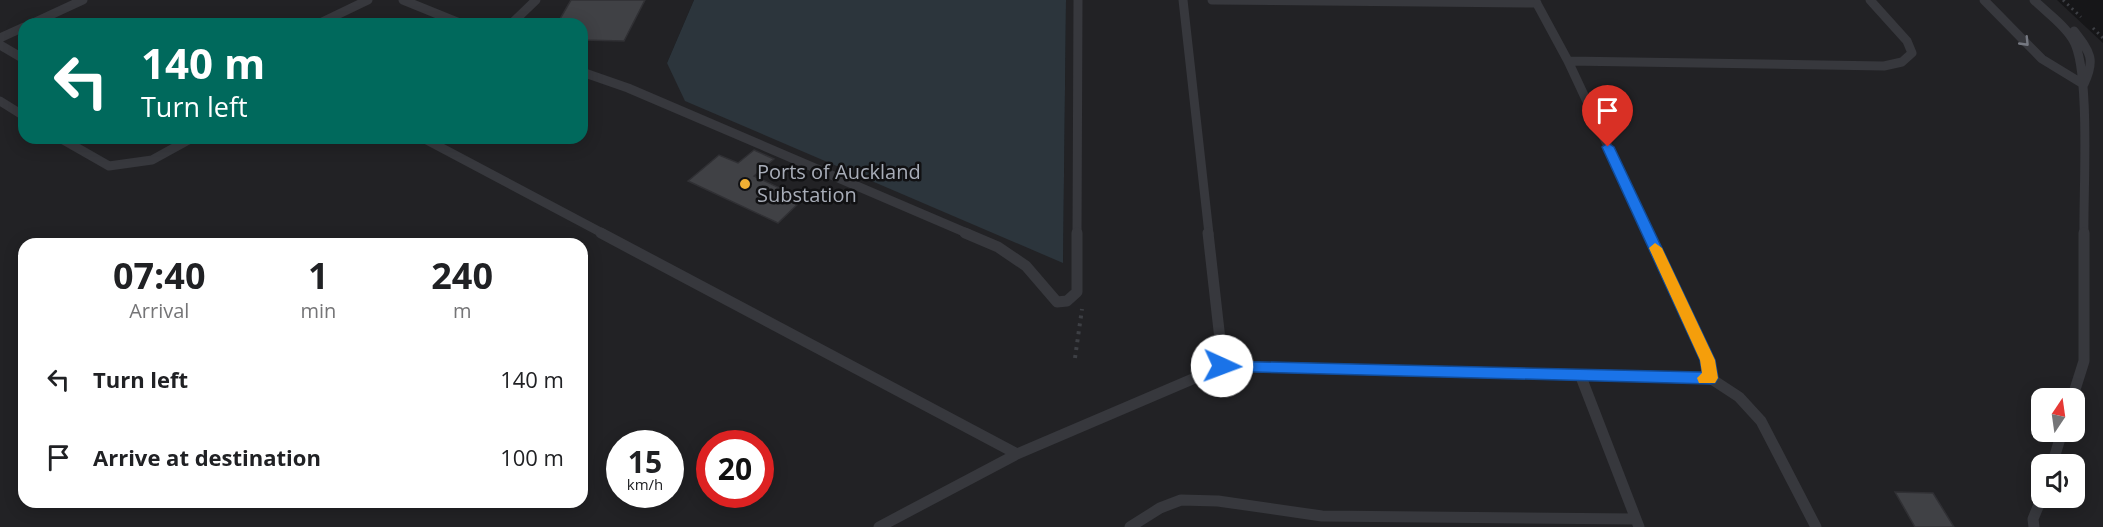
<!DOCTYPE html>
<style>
:root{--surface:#fff;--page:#f6f6f6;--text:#202124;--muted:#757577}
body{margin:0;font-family:"Open Sans",sans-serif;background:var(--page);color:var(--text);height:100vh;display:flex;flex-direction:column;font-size:22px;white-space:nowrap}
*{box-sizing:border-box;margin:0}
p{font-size:20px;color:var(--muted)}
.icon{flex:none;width:33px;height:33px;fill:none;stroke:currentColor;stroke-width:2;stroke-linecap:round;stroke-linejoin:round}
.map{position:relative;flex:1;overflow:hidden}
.details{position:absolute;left:18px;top:238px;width:570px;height:270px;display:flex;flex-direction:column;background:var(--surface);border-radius:18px;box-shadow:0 3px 15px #0003}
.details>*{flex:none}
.banner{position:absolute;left:18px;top:18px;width:570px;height:126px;border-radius:18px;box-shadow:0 3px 15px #0003;background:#00695c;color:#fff;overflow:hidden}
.needle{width:39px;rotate:13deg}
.controls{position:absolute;left:2031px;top:388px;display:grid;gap:12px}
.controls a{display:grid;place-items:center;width:54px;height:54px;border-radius:12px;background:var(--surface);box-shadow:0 3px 15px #0003;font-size:30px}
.speed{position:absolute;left:606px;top:430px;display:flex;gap:12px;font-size:30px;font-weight:700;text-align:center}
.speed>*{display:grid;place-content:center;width:78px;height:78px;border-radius:50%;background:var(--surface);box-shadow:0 3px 15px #0003;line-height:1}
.speed small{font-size:15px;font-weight:400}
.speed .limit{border:9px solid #d22;background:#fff;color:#111}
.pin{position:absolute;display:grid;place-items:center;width:51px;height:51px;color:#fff;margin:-62px -26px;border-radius:50% 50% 50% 0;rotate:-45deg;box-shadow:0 0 6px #0007}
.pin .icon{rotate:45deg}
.me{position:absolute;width:66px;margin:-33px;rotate:92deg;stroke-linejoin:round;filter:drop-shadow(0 0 4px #0008)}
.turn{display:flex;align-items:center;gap:21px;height:126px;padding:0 24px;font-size:27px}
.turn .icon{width:78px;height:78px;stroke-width:2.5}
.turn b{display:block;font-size:42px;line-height:51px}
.eta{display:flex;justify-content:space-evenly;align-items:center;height:102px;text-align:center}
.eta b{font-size:36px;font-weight:700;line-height:42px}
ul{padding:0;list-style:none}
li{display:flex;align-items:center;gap:18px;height:78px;padding:0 24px}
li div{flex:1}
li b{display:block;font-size:22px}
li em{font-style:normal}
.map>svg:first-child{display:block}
.built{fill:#222225;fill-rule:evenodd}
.water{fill:#2c353c}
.building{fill:#404145;stroke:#303034;stroke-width:1.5}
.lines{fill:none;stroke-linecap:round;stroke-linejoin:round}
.path-far1{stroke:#3d3f44;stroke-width:3;stroke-dasharray:2 4;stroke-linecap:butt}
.path{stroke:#3d3f44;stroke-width:4;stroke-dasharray:3 5;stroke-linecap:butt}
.service-far1{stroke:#37383d;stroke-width:9}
.service{stroke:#37383d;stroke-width:11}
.oneway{stroke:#757881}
.route{fill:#1a73e8;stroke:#114b97;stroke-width:1.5}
.slow{fill:#f59e0b}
.poi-dot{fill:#f2b134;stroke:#111113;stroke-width:2}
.labels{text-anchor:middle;stroke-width:5;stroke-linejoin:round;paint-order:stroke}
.poi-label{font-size:20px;fill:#a8adb8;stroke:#111113;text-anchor:start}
</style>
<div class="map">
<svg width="2103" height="527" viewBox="0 0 2103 527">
<rect width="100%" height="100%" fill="#161618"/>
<!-- built -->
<path class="built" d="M0,0H694L667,63L1063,262L1066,0H2057L2103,43V527H0ZM24,24H582V138H24ZM24,244H582V502H24ZM2042,399H2074V432H2042ZM620,444H670V495H620ZM710,444H760V495H710ZM2042,465H2074V498H2042Z"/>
<!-- water -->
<path class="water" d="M694,0H1066L1063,263L685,101L667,63Z"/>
<!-- building -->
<path class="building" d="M571,0H645L624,41L582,40V24H557Z
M754,150L774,159L754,176L803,199L778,223L688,181L719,155L738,163Z
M1895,492L1933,493L1954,527H1915Z"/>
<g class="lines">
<!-- path-far1 -->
<path class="path-far1" d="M2063,0L2081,17
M2093,28L2103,38"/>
<!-- path -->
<path class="path" d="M1075,358L1082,309"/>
<!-- service-far1 -->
<path class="service-far1" d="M403,0L462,24
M1183,0L1209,234
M1212,0L1537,3
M1535,0L1568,61
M1984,0L2042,59L2083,84
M2034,0C2046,12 2065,25 2073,40C2091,69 2083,195 2084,234
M31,24L83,0
M318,24L368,0
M511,24L536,0
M2074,31C2090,52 2096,59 2084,84
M0,38L24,27
M0,45L24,59
M582,72L628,88L969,234
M0,101L24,116
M60,138L109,166L152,160L192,138
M423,138L604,234
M1077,234L1078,0
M1649,234L1568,61L1884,66L1902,62L1912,53L1907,41L1870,0"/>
<!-- service -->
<path class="service" d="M601,233L1017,454L1223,366L1710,378L1708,360L1648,233
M965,233L998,247L1026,266L1057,302L1067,301L1077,292V233
M1208,233L1223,366
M1581,377L1639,527
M1710,378L1739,397L1761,421L1816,527
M2072,399L2084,361V233
M2052,465L2062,432
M879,527L1017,454
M1130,527L1160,508L1181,500L1218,501L1322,516L1636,519
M2034,527L2033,519L2042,497"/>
</g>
<!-- one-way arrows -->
<defs><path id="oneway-chevron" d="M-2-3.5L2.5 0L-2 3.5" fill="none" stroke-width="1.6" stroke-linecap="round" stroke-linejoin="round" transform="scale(1.5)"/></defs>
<use class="oneway" href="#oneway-chevron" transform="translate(2025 42) rotate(46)"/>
<!-- route -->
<path class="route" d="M1608,143L1614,147L1715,360L1718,378L1715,383L1710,384L1217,371L1215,366L1217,362L1222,361L1702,372L1700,360L1602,147Z"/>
<!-- slow -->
<path class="slow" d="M1655,243L1662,248L1715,360L1718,378L1715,383H1699L1697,378L1702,373L1700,360L1649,248Z"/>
<!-- markers -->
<circle class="poi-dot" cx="745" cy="184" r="6"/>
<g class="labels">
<!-- poi labels -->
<g class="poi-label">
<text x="757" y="179">Ports of Auckland<tspan x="757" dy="23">Substation</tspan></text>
</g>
</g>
</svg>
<div class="controls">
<a><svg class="needle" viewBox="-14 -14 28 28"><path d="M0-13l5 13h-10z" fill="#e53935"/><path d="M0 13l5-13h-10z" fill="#757577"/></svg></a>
<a><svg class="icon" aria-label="sound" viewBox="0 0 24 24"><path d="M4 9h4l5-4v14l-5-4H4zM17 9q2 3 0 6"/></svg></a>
</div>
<div class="speed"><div>15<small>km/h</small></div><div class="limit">20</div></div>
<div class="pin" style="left:1608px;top:147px;background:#d93025"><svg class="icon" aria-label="arrive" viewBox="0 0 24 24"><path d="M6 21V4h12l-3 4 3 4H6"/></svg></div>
<svg class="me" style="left:1222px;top:366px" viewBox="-20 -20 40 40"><circle r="19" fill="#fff"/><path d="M0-13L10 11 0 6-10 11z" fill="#1a73e8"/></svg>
<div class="banner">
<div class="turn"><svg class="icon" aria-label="left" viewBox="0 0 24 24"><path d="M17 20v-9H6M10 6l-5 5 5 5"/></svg><div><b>140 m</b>Turn left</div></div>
</div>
<section class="details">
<div class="eta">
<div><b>07:40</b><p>Arrival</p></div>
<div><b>1</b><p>min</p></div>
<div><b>240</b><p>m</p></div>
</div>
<ul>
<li><svg class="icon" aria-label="left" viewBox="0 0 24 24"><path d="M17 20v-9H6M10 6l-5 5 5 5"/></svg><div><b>Turn left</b></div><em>140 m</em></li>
<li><svg class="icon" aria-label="arrive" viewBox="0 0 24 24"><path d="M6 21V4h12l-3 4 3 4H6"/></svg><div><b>Arrive at destination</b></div><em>100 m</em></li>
</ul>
</section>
</div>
